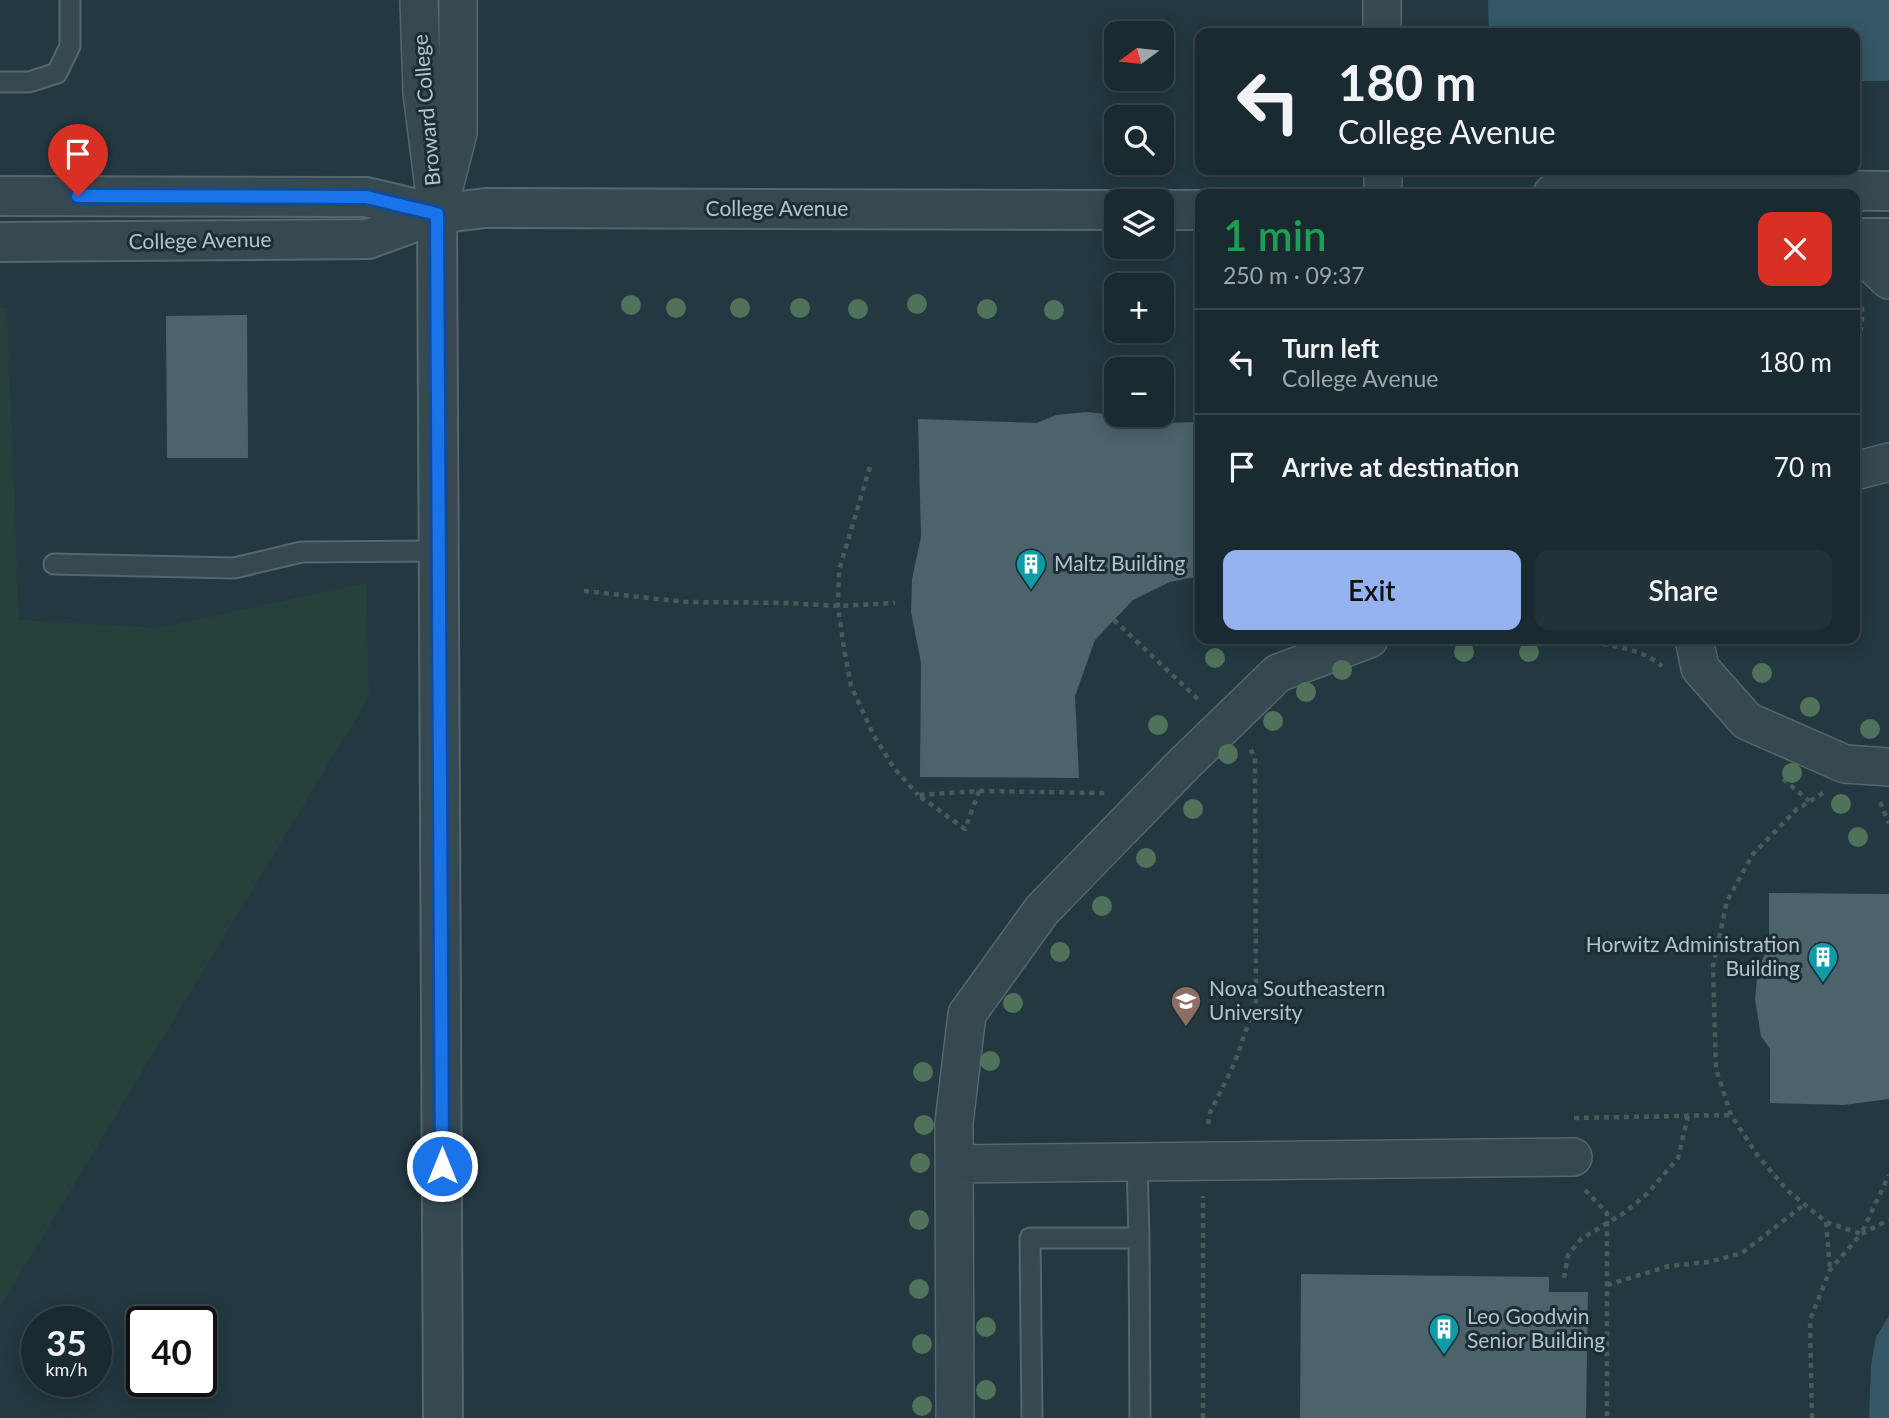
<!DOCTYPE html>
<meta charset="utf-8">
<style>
:root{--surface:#1a2a31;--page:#233239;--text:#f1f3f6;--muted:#9fa7ab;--line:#38464d;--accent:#95b2f1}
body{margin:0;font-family:Lato,sans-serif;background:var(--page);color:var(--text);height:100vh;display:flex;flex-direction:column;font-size:26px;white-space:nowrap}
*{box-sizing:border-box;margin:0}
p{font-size:23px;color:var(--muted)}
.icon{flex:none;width:38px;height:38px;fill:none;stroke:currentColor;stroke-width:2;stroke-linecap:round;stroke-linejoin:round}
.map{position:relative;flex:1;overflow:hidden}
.side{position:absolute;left:1195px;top:189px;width:665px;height:455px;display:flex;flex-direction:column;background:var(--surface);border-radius:14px;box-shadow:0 4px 18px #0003,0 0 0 2px var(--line)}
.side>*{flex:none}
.top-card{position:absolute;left:1195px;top:28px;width:665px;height:147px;border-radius:14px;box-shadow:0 4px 18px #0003,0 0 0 2px var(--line);background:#1a2a31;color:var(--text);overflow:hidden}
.needle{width:46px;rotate:255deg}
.tools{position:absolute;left:1104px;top:21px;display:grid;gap:14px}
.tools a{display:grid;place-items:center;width:70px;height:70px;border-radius:14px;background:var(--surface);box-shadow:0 4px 18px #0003,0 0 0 2px var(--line);font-size:35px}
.speed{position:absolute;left:21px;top:1306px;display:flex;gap:14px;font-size:35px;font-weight:700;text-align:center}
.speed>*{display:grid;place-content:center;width:91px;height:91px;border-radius:50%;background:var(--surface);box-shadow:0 4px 18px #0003,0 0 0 2px var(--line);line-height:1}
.speed small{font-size:18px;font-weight:400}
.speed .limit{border:4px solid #111;border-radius:10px;background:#fff;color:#111}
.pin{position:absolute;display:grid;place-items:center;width:60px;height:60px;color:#fff;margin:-72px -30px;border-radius:50% 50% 50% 0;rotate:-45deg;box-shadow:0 0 7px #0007}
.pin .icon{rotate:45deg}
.me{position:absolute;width:77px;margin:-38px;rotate:0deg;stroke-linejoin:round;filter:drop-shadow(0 0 5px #0008)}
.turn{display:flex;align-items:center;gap:24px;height:147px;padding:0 28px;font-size:32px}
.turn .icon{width:91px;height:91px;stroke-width:2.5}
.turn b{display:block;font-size:49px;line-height:60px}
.round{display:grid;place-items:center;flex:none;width:74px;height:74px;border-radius:14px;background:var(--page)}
.summary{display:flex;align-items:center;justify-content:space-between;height:119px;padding:0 28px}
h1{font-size:42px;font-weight:600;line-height:52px;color:#1e9e55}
.cta{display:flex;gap:14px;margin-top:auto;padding:14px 28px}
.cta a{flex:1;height:80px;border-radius:14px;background:var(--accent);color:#111;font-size:28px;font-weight:600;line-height:80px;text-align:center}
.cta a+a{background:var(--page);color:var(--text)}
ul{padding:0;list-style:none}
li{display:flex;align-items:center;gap:21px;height:105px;padding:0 28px;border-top:2px solid var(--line)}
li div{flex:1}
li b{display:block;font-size:26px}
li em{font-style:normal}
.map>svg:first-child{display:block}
.green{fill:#25413c}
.water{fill:#345866}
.building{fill:#4c636c}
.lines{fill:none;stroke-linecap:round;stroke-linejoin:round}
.service-casing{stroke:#55666e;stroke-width:23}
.minor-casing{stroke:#55666e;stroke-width:40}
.tertiary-casing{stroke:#55666e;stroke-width:42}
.path{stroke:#435d59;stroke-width:4.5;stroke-dasharray:5 5;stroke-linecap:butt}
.service{stroke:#374950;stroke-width:19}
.minor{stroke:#374950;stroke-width:37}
.tertiary{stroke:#374950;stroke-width:38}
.tree{fill:#50725b}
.route-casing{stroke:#114b97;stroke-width:18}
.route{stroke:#1a73e8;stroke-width:12}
.labels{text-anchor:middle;stroke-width:6;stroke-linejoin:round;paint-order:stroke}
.street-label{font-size:21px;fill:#b4c3cb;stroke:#1c2e35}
.poi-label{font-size:21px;fill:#b4c3cb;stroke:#1c2e35;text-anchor:start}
</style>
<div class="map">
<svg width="1889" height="1418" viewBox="0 0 1889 1418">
<rect width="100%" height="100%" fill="#233841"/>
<!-- green -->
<path class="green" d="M0,308H7L19,620L158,628L366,583L369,697L0,1307Z"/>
<!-- water -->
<path class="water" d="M1488,0H1889V81H1855V33H1489Z
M1889,1316V1418H1869L1871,1365L1876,1337Z"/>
<!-- building -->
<path class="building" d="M247,315L248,458H167L166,316Z
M1086,412L1117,415L1159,423L1200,422V576L1170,582L1133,600L1095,640L1075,696L1079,778L920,777L921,663L911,612L912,579L921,537L918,419L1037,423L1056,415Z
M1769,893L1889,894V1099L1844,1105L1770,1103V1049L1761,1036L1755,999L1758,969L1769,945Z
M1301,1274L1549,1277V1292H1588L1586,1418H1300Z"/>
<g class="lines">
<!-- service casing -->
<g class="service-casing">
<path id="service" d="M0,82H29L57,73L70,46V0
M54,564L234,568L302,552L439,551
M1137,1162L1139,1238L1140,1418
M1032,1418L1030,1238H1139"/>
</g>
<!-- minor casing -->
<g class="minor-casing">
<path id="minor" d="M419,0L422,93L435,195
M1382,0V33
M1383,170V194
M437,214L458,133V0
M1855,255L1870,262L1889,280
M1855,471L1889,462
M1694,639L1700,668L1747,721L1845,764L1889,767
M954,1164L1573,1157
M955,1418L954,1123L967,1014L1042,910L1183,765L1278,673L1369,639"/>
</g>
<!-- tertiary casing -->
<g class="tertiary-casing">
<path id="tertiary" d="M1553,194L1769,190L1889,191
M0,196L366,197L437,214
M1162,210H1200
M437,214L443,1418
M1855,238H1889
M0,242L368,239L437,214L485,208L1116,210"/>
</g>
<!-- path -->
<path class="path" d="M1855,380L1859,373L1857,345L1862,324V306
M870,467L839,570L838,606L844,649L851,686L874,736L894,768L918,795
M584,591L687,602L788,603L838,606L895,603
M1114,620L1199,700
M1403,643L1410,641C1441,642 1472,643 1503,644C1550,644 1624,634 1662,666
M1783,779L1809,801
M979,791L965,829L918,795L979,791L1105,793
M1823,793L1796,810L1753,854L1727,901L1713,966L1716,1069L1731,1115L1758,1156L1787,1190L1826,1222L1861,1234L1889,1175
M1880,802L1889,823
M1574,1118L1731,1115
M1208,1124L1210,1113L1235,1062L1256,1001L1255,758L1250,748
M1585,1190L1607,1213V1418
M1826,1222L1830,1269
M1564,1278L1568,1255L1581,1239L1624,1213L1648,1193L1678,1158L1688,1116
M1607,1285L1669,1266L1709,1262L1742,1253L1805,1204
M1203,1418V1196
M1812,1418L1810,1320L1830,1270L1861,1234L1889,1220"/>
<!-- service -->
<use href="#service" class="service"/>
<!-- minor -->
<use href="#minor" class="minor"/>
<!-- tertiary -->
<use href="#tertiary" class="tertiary"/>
</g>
<!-- trees -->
<g class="tree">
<circle cx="917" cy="304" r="10"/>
<circle cx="631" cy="305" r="10"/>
<circle cx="676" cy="308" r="10"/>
<circle cx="740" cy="308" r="10"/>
<circle cx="800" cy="308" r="10"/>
<circle cx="858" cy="309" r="10"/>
<circle cx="987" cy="309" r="10"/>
<circle cx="1054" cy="310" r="10"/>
<circle cx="1464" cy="652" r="10"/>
<circle cx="1529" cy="652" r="10"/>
<circle cx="1215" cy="658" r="10"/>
<circle cx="1342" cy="670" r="10"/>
<circle cx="1762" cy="673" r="10"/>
<circle cx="1306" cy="692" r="10"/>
<circle cx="1810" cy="707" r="10"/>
<circle cx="1273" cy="721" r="10"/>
<circle cx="1158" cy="725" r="10"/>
<circle cx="1870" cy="729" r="10"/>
<circle cx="1228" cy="754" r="10"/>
<circle cx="1792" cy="773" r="10"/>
<circle cx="1841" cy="804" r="10"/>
<circle cx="1193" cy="809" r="10"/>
<circle cx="1858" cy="837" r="10"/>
<circle cx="1146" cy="858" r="10"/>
<circle cx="1102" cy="906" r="10"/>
<circle cx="1060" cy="952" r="10"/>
<circle cx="1013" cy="1003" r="10"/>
<circle cx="990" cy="1061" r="10"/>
<circle cx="923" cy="1072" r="10"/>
<circle cx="924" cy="1125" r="10"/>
<circle cx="920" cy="1163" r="10"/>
<circle cx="919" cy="1220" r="10"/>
<circle cx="919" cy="1289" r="10"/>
<circle cx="986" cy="1327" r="10"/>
<circle cx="922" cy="1344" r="10"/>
<circle cx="986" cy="1390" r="10"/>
<circle cx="922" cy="1406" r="10"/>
</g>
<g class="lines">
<!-- route casing -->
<g class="route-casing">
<path id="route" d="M78,196L366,197L437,214L442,1166"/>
</g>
<!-- route -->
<use href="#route" class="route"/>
</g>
<!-- icons -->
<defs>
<g id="building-pin" transform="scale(1.575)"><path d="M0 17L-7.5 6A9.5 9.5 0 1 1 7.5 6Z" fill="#0f9aa8" stroke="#1c2e35"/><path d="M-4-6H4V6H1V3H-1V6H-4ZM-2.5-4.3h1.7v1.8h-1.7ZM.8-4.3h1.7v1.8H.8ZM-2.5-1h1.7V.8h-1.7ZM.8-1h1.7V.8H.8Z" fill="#fff"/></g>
<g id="university-pin" transform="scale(1.575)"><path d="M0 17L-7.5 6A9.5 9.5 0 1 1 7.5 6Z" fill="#8d6e63" stroke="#1c2e35"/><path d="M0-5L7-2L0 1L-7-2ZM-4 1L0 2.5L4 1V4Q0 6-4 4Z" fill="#fff"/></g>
</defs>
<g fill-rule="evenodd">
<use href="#building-pin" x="1031" y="564"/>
<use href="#building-pin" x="1823" y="957"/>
<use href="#university-pin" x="1186" y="1001"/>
<use href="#building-pin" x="1444" y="1329"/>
</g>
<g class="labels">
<!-- street labels -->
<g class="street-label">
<text transform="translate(427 110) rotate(-95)" y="7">Broward College</text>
<text x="777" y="216">College Avenue</text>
<text transform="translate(200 241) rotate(-1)" y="7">College Avenue</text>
</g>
<!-- poi labels -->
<g class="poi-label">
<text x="1054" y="571">Maltz Building</text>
<text x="1800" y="952" text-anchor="end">Horwitz Administration<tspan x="1800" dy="24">Building</tspan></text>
<text x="1209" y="996">Nova Southeastern<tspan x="1209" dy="24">University</tspan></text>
<text x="1467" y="1324">Leo Goodwin<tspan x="1467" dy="24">Senior Building</tspan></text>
</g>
</g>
</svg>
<div class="tools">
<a><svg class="needle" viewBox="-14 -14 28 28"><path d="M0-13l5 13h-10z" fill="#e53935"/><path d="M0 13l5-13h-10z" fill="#9fa7ab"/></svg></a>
<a><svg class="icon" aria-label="search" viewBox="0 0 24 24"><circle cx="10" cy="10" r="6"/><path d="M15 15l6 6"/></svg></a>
<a><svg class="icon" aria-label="layers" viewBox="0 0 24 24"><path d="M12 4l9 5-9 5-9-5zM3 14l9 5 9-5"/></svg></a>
<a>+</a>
<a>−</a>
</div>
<div class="speed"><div>35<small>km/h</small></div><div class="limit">40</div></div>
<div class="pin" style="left:78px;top:196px;background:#d93025"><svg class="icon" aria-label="arrive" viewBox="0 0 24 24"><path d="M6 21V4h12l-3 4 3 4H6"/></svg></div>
<svg class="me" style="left:442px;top:1166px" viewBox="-20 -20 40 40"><circle r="17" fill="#1a73e8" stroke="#fff" stroke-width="3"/><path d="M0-11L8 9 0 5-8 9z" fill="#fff"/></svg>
<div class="top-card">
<div class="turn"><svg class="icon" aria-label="left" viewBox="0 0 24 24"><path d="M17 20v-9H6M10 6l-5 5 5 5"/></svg><div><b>180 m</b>College Avenue</div></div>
</div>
<section class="side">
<div class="summary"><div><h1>1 min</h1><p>250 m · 09:37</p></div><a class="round" style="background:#d93025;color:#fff"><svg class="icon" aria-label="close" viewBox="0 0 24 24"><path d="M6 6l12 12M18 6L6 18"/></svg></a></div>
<ul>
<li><svg class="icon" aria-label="left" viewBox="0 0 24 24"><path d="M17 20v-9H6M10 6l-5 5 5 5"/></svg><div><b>Turn left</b><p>College Avenue</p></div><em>180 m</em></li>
<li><svg class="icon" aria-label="arrive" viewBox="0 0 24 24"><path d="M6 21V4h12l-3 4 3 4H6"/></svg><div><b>Arrive at destination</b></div><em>70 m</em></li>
</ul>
<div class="cta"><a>Exit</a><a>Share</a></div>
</section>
</div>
